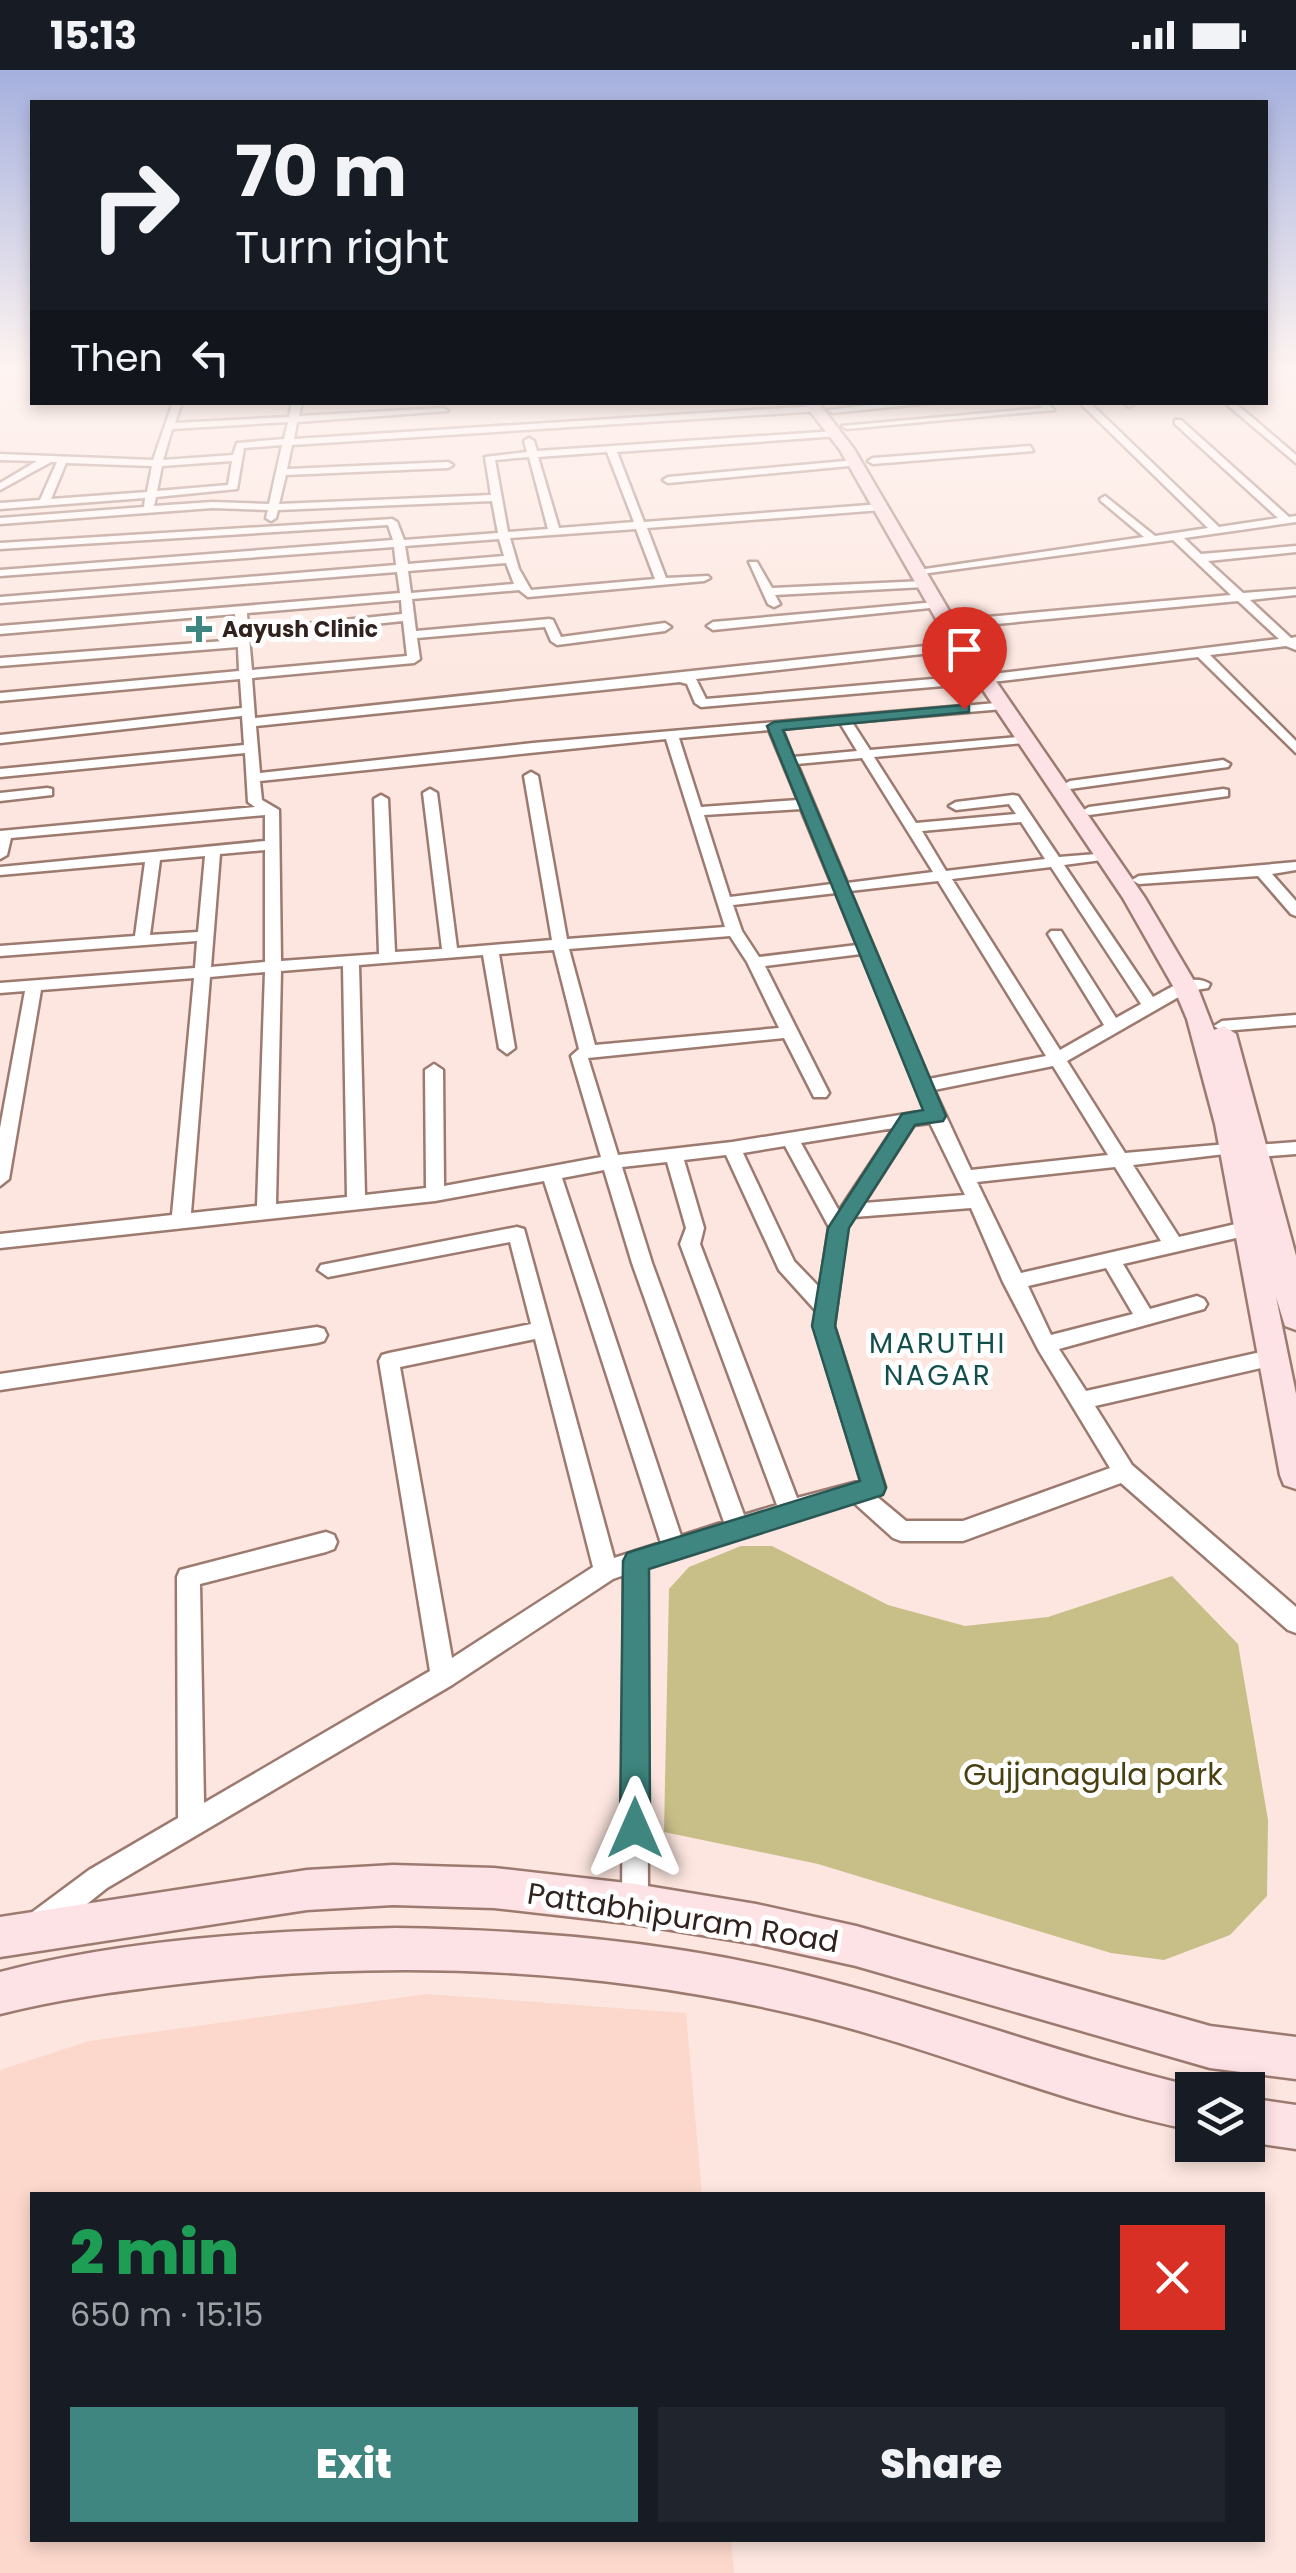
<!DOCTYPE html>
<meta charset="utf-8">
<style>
:root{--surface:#171b24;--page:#20242c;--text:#f1f3f6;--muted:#9ea1a6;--accent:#3f8680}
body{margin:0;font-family:Poppins,sans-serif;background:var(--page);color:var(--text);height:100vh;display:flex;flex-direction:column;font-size:38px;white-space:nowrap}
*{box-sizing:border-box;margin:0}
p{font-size:32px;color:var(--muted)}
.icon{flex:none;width:55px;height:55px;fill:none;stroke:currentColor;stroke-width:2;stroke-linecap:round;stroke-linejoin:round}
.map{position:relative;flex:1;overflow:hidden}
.side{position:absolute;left:30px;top:2122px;width:1235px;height:350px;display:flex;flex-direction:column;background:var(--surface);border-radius:0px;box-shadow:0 5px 15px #0003}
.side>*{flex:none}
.top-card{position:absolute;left:30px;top:30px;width:1238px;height:305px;border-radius:0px;box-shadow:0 5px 15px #0003;background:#171b24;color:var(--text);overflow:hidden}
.fabs{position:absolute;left:1175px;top:2002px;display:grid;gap:20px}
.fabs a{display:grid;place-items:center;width:90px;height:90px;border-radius:0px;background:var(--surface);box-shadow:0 5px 15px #0003;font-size:50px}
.pin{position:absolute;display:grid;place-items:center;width:85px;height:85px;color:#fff;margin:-102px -42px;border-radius:50% 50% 50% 0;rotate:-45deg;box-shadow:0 0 10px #0007}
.pin .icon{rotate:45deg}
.me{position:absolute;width:110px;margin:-55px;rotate:0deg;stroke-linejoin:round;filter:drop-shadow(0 0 8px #0008)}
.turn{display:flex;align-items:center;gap:35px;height:210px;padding:0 40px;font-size:45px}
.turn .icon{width:130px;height:130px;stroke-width:2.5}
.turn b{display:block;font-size:70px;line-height:85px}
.then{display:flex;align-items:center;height:95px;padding:0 40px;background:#0003;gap:20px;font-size:38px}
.round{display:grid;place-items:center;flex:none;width:105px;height:105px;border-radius:0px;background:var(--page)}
.headline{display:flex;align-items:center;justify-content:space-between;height:170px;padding:0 40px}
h1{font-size:60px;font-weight:800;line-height:75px;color:#1e9e55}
.action{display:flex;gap:20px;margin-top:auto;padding:20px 40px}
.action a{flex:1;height:115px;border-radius:0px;background:var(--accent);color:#fff;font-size:40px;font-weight:800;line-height:115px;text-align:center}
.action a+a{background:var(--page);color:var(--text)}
.status{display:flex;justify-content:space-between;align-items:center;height:70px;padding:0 50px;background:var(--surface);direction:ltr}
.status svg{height:28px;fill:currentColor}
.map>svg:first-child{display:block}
.built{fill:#fcd8cc}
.green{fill:#c8be88}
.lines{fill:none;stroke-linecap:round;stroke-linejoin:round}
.street-casing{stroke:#9c7a6f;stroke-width:5}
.secondary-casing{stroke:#9c7a6f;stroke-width:5}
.street{fill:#fff;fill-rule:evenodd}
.secondary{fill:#fde2e6;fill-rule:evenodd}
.route{fill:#3f8680;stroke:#295753;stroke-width:2.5}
.poi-dot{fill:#3f8680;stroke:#fff;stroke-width:4}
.labels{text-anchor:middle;stroke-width:10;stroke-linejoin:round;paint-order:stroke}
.far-poi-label{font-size:22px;font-weight:bold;fill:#30221e;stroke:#fff;text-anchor:start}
.neighbourhood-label{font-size:28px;letter-spacing:2.5px;fill:#124f4a;stroke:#fff}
.near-park-label{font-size:30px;fill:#484011;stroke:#fff}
.near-street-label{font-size:30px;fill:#30221e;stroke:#fff}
</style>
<div class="status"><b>15:13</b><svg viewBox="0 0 49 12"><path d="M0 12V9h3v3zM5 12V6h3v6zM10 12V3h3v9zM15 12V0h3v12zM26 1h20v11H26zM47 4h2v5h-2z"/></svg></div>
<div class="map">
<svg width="1296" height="2503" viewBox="0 0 1296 2503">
<rect width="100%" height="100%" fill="#fde6df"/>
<!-- built -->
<path class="built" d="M427,1924L686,1943L702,2125H32V2470H731L734,2503H0V2000L89,1971Z"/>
<!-- green -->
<path class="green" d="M741,1476H772L888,1535L965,1556L1048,1547L1172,1506L1238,1574L1268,1750L1267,1826L1230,1865L1164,1890L1111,1883L818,1794L664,1762L669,1519L689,1497Z"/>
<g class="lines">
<!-- street casing -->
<g class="street-casing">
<path id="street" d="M173,332H182L175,353L289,347L292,332H302L299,346L443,338L448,341L297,352L294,369L816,336L819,341L292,375L287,399L448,392L453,395L448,398L286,405L279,434L491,425L485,387L527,382L524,371L529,368L534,371L537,381L836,361L839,366L617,382L644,452L882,434L887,437L882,440L647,458L666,508L708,506L710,508L704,511L528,527L519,520L412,529L416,561L549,549L553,550L561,567L665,553L671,557L665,561L557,575L551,571L545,557L417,568L420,589L414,593L252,608L255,648L963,572L969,576L967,579L696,609L706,629L1001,603L1279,569L1238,531L964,557L958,553L964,549L1231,525L1173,470L914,505L912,503L918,500L1144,467L1101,431L1100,429L1105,426L1155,466L1208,458L1079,332H1089L1219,457L1278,448L1175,354V350H1181L1289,447L1296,446V452L1184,468L1201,484L1296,476V482L1208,491L1243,523L1296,519V525L1250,530L1291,568L1296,567V580L1286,576L1210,585L1296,671V683L1198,587L1001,611L701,637L695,633L687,614L680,612L256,656L260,703L533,673L1008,632V638L1003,639L852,652L870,680L1029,666V672L1024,673L874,687L916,753L1016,744L1009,734L956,740L949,736L956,732L1013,725L1018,726L1059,787L1109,783V789L1064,795L1153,927C1170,918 1192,902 1210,914L1208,918L1189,921L1067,991L1125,1083L1239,1073L1242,1077L1233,1083L1133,1095L1179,1167L1249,1151L1258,1158L1249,1165L1123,1194L1150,1239L1197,1226L1204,1229L1207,1234L1204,1239L1059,1279L1086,1321L1274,1279L1281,1281L1284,1287L1281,1293L1274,1295L1095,1336L1132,1395L1296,1537V1563L1288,1560L1121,1413L963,1471H901L893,1468L853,1432L647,1497L648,1834L644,1843L635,1847L626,1843L622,1834L624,1505L613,1509L452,1615L107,1818L47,1866L37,1870L27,1866L23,1856L27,1846L89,1800L178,1748L177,1507L180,1500L326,1462L334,1465L337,1472L334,1479L326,1482L200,1514L204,1733L430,1601L379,1291L382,1285L389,1283L531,1254L510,1172L328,1207L318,1200L321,1195L517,1157L524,1159L614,1488L661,1473L544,1111L435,1131L0,1178V1164L172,1145L194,908L41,920L9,1109L0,1116V1058L25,921L0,923V913L195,898L197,871L0,886V876L135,866L145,792L0,805V797L265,771V745L11,768L7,785L0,789V761L255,737L248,732L245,683L0,707V699L244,675L242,646L0,673V665L242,638L240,609L0,631V623L239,601L238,577L0,596V588L237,570L235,544L0,564V556L400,523L397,502L0,533V527L396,495L394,477L0,506V500L393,470L388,455L0,479V473L392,449L397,452L404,470L498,463L492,431L278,440L276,448L271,451L266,448L268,440L212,438L0,454V448L144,437L145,428L0,439V433L40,430L57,392H51L0,420V413L37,391L0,390V384L153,390ZM288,352L284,369L237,373L233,385L163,390L172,359ZM282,375L269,434L212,432L154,436L156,427L237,419L244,378ZM607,382L634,452L559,458L538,387ZM529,387L548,459L508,462L495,390ZM232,391L228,415L157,421L162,396ZM66,393L152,396L147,422L51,429ZM636,459L655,509L531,520L519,499L510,468ZM499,469L504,486L408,494L405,476ZM506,493L514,514L411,523L408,501ZM401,530L402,544L248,560L247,543ZM403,551L407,586L252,600L249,567ZM840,653L857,681L793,687L782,659ZM769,660L798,730L701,737L679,668ZM666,669L725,857L567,869L538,706L531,702L524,706L552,870L457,878L437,723L430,719L423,723L442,879L395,882L388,729L381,725L374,729L379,884L281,891L279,740L262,730L260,711ZM862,688L933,802L847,813L797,694ZM801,739L832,814L730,827L704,745ZM1021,752L1045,789L946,801L922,761ZM265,780V892L211,897L220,784ZM205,786L198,862L150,865L160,790ZM1051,797L1141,934L1116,948L1061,861H1051L1048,864L1104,955L1060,980L952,809ZM938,811L1046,986L929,1009L850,821ZM836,823L857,875L759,887L742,861L733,835ZM730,866L747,892L779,958L595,975L569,879ZM554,880L579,979L571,986L601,1087L444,1116L443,1000L434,994L425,1000L426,1118L365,1125L359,895L483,885L499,978L507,984L515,978L499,884ZM861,884L925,1041L732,1072L618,1085L588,988L784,968L814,1027H826L829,1023L765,896ZM343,896L347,1127L276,1134L281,901ZM265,902L257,1136L191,1143L210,907ZM1053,996L1108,1085L971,1100L934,1020ZM930,1053L965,1125L864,1133L914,1055ZM894,1058L839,1141L801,1073ZM785,1076L829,1157L820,1218L794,1191L743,1083ZM726,1085L779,1200L816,1241L814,1256L861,1411L797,1428L700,1174L704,1158L684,1090ZM667,1092L686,1158L680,1174L777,1435L744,1445L652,1193L622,1097ZM1115,1097L1161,1171L1021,1203L977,1112ZM604,1100L632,1193L724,1452L681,1466L562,1108ZM971,1138L1003,1212L1039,1281L1110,1398L963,1451H906L876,1426L882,1424L885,1417L834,1256L847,1158L854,1147ZM1106,1198L1133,1244L1051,1265L1028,1216ZM535,1269L593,1497L452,1588L400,1297Z
M894,332H940L833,343L828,340Z
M1038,332H1047L1054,340L847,359L842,356L1042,338Z
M1123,332H1133L1134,334L1129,337Z
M1224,332H1234L1296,385V393Z
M1030,376L1033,381L873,394L868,391L873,388Z
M856,390L860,395L668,413L663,410L668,407Z
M749,492H757L772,518L924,511L930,514L924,517L775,525L780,534L774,537L768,534Z
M936,532L940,533V537L713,560L707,556L713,552Z
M1223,690L1230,694L1228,697L1070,719L1063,715L1070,711Z
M47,718L52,719V725L0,731V723Z
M1223,719L1228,720V726L1089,745L1082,741L1089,737Z
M1296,792V800L1272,804L1296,831V846L1291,844L1258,806L1139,814L1132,810L1139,806Z
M1296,945V955L1222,961L1214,956L1222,951Z
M1296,1072V1084L1257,1087L1248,1081L1257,1075Z
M317,1257L324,1259L327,1265L324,1271L317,1273L0,1320V1304Z"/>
</g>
<!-- secondary casing -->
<g class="secondary-casing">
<path id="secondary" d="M803,332H818L854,379L958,556L1145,828L1197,916L1214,960L1224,956L1236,964L1296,1186V1260L1285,1256L1276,1227L1296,1324V1419L1284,1415L1280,1405L1215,1054L1187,949L1173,916L1123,828L940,556L840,380Z
M393,1795L494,1798L635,1814L756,1834L856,1856L1210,1956L1296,1967V2009L1210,1998L856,1896L756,1874L635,1854L494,1838L393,1835L307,1840L0,1887V1847L307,1800Z
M396,1858C531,1860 665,1871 797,1903C930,1935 1059,1984 1192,2016L1201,2020H1192V2060C1057,2033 929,1975 794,1944C592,1897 384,1889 179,1914C119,1921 59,1929 0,1944V1902C128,1869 264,1861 396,1858Z
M1248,2028L1296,2035V2079L1248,2072Z"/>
</g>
<!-- street -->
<use href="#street" class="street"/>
<!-- secondary -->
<use href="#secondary" class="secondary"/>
</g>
<!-- sky -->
<linearGradient id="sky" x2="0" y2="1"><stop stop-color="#a5b0de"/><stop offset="0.46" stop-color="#fef4f1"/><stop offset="1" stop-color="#fef4f1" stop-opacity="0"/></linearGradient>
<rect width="1296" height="646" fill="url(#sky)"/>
<!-- route -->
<path class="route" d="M964,635L969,636V642L783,660L946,1046L943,1051L915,1055L849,1158L835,1256L886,1418L883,1425L649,1499L650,1758L645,1768L635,1772L625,1768L620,1758L623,1491L627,1483L636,1480L860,1411L812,1256L828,1158L902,1044L923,1040L767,656L774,652Z"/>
<!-- markers -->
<path class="poi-dot" d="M194 544h10v10h10v10h-10v10h-10v-10h-10v-10h10z"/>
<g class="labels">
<!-- far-poi labels -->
<g class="far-poi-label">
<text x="222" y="567">Aayush Clinic</text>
</g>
<!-- neighbourhood labels -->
<g class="neighbourhood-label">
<text x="938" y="1283">MARUTHI<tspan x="938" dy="32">NAGAR</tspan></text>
</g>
<!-- near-park labels -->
<g class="near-park-label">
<text x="1093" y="1715">Gujjanagula park</text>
</g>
<!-- near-street labels -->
<g class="near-street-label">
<text transform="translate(683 1848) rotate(9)" y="10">Pattabhipuram Road</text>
</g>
</g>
</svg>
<div class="fabs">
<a><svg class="icon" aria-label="layers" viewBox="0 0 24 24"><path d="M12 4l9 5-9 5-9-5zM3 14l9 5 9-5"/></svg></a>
</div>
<div class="pin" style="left:964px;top:639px;background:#d93025"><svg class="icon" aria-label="arrive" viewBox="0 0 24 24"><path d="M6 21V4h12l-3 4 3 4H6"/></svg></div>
<svg class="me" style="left:635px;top:1758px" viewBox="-20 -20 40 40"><path d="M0-17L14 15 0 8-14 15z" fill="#3f8680" stroke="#fff" stroke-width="4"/></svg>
<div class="top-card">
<div class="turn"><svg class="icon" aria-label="right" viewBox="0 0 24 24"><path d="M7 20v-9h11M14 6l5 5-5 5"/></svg><div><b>70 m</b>Turn right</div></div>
<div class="then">Then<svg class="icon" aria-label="left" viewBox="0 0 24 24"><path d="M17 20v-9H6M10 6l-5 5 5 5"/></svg></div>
</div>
<section class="side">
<div class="headline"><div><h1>2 min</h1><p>650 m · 15:15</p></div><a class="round" style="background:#d93025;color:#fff"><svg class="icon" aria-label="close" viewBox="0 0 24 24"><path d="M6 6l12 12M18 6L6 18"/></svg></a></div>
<div class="action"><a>Exit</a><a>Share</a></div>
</section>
</div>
